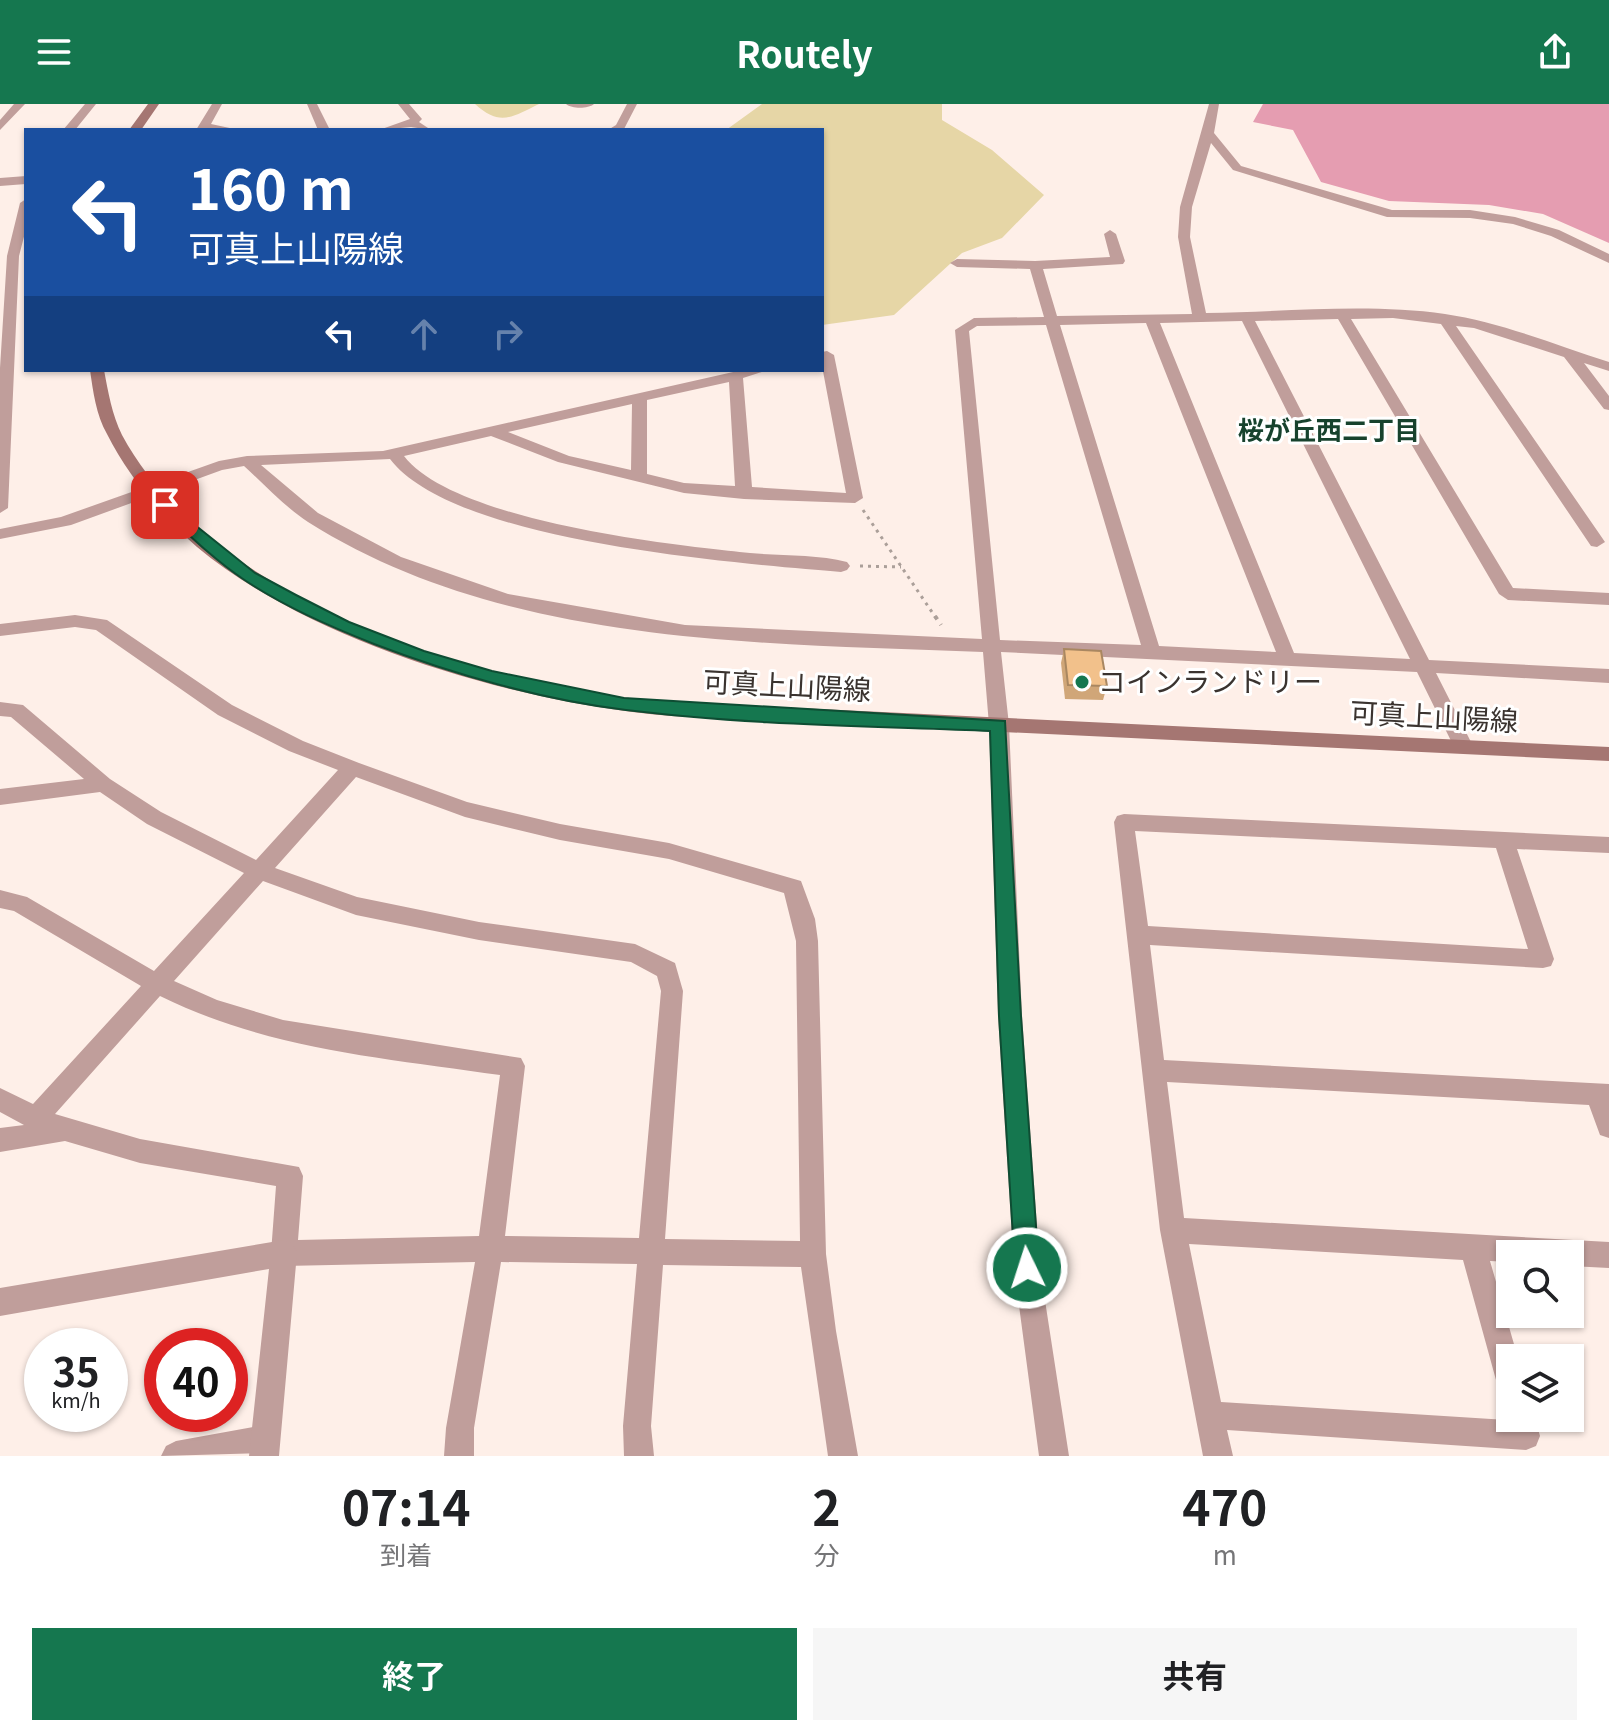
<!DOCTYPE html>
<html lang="ja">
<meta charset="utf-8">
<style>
:root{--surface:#fff;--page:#f6f6f6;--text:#202124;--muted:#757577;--accent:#15774f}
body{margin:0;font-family:Georgia,"Noto Sans JP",serif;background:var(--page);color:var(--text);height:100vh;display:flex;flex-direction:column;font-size:30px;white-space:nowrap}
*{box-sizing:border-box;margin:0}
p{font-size:26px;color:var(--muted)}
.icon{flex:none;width:44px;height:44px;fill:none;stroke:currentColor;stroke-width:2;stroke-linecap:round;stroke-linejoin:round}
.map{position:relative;height:1352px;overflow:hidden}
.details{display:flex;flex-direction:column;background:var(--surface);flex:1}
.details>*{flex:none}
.top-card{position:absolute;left:24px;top:24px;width:800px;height:244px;border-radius:0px;box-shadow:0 2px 6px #0004;background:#1a4fa0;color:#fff;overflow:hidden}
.controls{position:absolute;left:1496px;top:1136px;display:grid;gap:16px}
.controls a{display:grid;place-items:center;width:88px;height:88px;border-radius:0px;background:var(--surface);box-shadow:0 2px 6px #0004;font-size:40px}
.speed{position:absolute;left:24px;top:1224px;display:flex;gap:16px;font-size:40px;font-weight:700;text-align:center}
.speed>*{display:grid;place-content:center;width:104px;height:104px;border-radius:50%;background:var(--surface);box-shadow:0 2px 6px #0004;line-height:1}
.speed small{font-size:20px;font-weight:400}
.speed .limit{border:12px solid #d22;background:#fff;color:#111}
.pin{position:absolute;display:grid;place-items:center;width:68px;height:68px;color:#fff;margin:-34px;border-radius:16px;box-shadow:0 4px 12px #0006}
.me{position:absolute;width:88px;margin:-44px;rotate:356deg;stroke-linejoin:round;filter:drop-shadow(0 0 6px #0008)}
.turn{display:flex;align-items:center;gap:28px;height:168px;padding:0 32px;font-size:36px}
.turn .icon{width:104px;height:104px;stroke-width:2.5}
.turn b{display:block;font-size:56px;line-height:68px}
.lanes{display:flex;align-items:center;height:76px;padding:0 32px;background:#0003;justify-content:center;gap:40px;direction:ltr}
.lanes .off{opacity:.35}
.eta{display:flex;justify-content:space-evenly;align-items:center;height:136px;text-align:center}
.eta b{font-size:48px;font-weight:700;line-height:56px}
.primary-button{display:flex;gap:16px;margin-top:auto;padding:16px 32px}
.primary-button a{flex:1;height:92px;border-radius:0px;background:var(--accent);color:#fff;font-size:32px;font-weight:700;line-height:92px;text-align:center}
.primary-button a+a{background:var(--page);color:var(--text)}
header{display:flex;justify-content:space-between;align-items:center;height:104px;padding:0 32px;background:var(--accent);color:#fff;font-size:36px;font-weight:700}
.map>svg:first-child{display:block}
.green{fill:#e6d6a6}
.water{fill:#e59db1}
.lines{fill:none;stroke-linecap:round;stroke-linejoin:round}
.path-far1{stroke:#ab9f99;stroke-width:3;stroke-dasharray:3 5;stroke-linecap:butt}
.path{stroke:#ab9f99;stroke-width:4;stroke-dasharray:4 6;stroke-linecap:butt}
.minor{fill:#c09e9b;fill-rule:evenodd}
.tertiary{fill:#c09e9b;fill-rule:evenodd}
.secondary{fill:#a57672;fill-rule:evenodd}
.wall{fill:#d0a678}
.building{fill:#f2c18b;stroke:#a98761;stroke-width:2}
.route{fill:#15774f;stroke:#0e4d33;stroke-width:2}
.poi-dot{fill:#15774f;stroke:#fff;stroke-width:3}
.labels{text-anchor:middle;stroke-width:6;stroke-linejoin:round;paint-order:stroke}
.far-neighbourhood-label{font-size:26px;font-weight:bold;fill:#17422d;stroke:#fff}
.poi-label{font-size:28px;fill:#3a332f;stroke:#fff;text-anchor:start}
.street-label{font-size:28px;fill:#3a332f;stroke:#fff}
</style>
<header><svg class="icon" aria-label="menu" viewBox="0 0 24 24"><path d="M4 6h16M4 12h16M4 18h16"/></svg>Routely<svg class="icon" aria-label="share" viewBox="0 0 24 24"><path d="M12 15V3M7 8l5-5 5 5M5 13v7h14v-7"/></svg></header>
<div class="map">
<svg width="1609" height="1352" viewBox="0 0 1609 1352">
<rect width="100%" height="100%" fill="#feefe8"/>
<!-- green -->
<path class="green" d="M475,0H539C512,13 500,23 475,0Z
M762,0H942V16L992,46L1044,91L1002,134L962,149L894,211L822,221V26H726Z"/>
<!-- water -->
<path class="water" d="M1263,0H1609V139L1543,110L1489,101L1389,97L1321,78L1293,26L1253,18Z"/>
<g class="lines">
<!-- path-far1 -->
<path class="path-far1" d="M863,406L936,514
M860,462L901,463"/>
<!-- path -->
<path class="path" d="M935,512L941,521"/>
<!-- minor -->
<path class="minor" d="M14,0H25L0,26V16Z
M85,0H96L75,26H63Z
M212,0H222L211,20L239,26H196Z
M307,0H317L330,26H318Z
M398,0H409L422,15L419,18L431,26L411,23L379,26L410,15Z
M566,0H594C588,5 572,5 566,0Z
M627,0H637L624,25L608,26L616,21Z
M1209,0H1219L1214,29L1241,62L1392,106H1470L1515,113L1559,126L1609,150V159L1551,132L1513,120L1470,114L1387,113L1233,66L1211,39L1192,103L1190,133L1206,209C1284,208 1368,199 1445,210C1500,218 1556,241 1609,258V267L1584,259L1609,292V306L1604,305L1564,253L1474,224L1456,222L1605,438L1597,443L1591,442L1441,220L1393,214L1351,215L1513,484L1609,489V501L1508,496L1499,490L1338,215L1255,217L1429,556L1609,565V579L1436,569L1473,642L1470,647H1456L1417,568L1001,548L1009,621L999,628L989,621L983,548C759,539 504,542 308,418C285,403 264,380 244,362L222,366L71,421L0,435V425L61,413L219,357L247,352L383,347L742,266H768L743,274L752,383L846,389L822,262V248L827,247L834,251L863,394L855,399L744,395L684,389L558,358L491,332L404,352C454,417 670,441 750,449C781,452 817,450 847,458L850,462L847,466L841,468C738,459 454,439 390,355L261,361L318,409L401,453L508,490L685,521L982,535L955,226L974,214L1044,213L1030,165L957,163L950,159L957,155L1035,157L1110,153L1104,130L1110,126L1116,130L1125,157L1123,160L1043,165L1057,212L1192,210L1178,133L1180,103ZM1242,217L1410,555L1294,549L1160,219ZM1146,219L1276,548L1159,542L1060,221ZM1046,221L1141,541L1000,536L969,227L977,222ZM729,278L735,382L684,379L647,370V296ZM632,300L631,366L569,352L508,328Z
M26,72V80L0,82V74Z
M26,95V125L19,152L8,404L0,409V264L7,152L20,99Z
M75,511L107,516L232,601L303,637L359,659L467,698L560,720L669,739L801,777L815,815L818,837L826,1150L836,1227L858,1352H828L801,1163L663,1161L651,1322L654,1352H624L623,1322L637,1160L501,1158L474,1324V1352H444L446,1324L475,1158L284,1162L275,1158L271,1149L276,1082L140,1059L65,1037L0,1048V1024L24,1021L0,1008V984L33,1000L141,882L14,807L0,804V786L27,793L154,867L244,769L147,720L100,688L0,701V685L84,675L11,613L0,612V598L23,601L110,675L161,708L256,756L338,666L289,647L218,611L96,526L75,523L0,532V520ZM356,673L465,713L560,736L669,755L784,789L796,837L800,1137L665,1135L683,887L675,859L635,840L479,818L357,793L275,764ZM263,777L356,811L479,836L631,858L657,872L661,887L639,1134L505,1132L525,962L521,954L283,916L217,896L174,877ZM160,892C267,945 384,954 500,971L479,1132L298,1136L303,1072L299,1063L140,1035L55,1010Z
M1124,710L1609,733V749L1517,745L1554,855L1551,862L1543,864L1150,841L1164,956L1609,980V1034L1600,1031L1589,1001L1167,978L1184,1114L1609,1138V1164L1570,1162V1150H1510V1158L1490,1157L1518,1254H1510V1290L1500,1286L1496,1276L1463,1156L1189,1140L1221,1298L1507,1316L1510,1306V1314H1535L1540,1332L1536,1342L1526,1346L1227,1326L1233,1352H1203L1160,1126L1114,718L1117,712ZM1135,727L1496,744L1528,845L1148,822Z
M265,1321L275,1325L279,1335L275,1345L265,1349L161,1352L166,1342L176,1337Z"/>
<!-- tertiary -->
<path class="tertiary" d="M999,614L1009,621L1022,912L1040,1164L1069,1352H1039L1014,1164L998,912L989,621Z
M284,1136L293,1140L297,1149L279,1352H249L269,1165L0,1212V1184Z"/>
<!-- secondary -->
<path class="secondary" d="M148,0H159L141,26H129Z
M90,266H104C108,287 112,311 122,331C213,499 475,578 654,597L1609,643V657L671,612C522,600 313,540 197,443C161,412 129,373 107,330C96,311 93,287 90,266Z"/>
</g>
<!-- wall -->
<path class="wall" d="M1064,545L1107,582L1103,596L1065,595L1061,559Z"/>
<!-- building -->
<path class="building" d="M1064,545L1101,547L1107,582L1068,581Z"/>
<!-- route -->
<path class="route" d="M165,397L255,469L296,491L349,518L424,547L492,567L624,594L1005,617L1021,912L1039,1164L1036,1173L1027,1176L1018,1173L1015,1164L999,912L990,627C869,622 746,621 626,606C543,596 452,570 374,540C329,522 283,502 243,475C213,455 187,429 160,404V398Z"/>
<!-- markers -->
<circle class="poi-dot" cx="1082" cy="578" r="8"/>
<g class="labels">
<!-- far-neighbourhood labels -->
<g class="far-neighbourhood-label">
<text x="1329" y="336">桜が丘西二丁目</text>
</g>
<!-- poi labels -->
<g class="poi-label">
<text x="1098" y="588">コインランドリー</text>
</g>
<!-- street labels -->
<g class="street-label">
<text transform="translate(787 582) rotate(3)" y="10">可真上山陽線</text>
<text transform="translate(1434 613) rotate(3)" y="10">可真上山陽線</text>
</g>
</g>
</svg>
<div class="controls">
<a><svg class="icon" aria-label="search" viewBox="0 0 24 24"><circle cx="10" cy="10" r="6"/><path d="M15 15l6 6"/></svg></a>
<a><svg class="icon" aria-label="layers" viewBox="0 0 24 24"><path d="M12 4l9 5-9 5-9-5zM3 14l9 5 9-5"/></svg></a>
</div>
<div class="speed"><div>35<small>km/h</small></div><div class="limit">40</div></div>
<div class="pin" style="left:165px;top:401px;background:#d93025"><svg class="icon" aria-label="arrive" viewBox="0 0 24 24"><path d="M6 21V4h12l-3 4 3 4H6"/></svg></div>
<svg class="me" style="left:1027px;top:1164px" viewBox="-20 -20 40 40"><circle r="17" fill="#15774f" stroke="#fff" stroke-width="3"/><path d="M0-11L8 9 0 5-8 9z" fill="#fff"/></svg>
<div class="top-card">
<div class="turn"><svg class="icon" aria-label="left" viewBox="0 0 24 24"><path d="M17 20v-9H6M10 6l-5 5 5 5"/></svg><div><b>160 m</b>可真上山陽線</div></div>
<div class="lanes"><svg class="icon" aria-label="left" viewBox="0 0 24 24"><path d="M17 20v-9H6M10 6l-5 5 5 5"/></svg><svg class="icon off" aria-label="ahead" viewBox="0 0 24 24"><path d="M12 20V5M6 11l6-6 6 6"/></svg><svg class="icon off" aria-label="right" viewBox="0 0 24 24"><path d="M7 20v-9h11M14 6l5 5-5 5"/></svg></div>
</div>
</div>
<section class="details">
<div class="eta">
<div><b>07:14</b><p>到着</p></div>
<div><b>2</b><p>分</p></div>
<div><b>470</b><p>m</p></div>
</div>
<div class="primary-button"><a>終了</a><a>共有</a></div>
</section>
